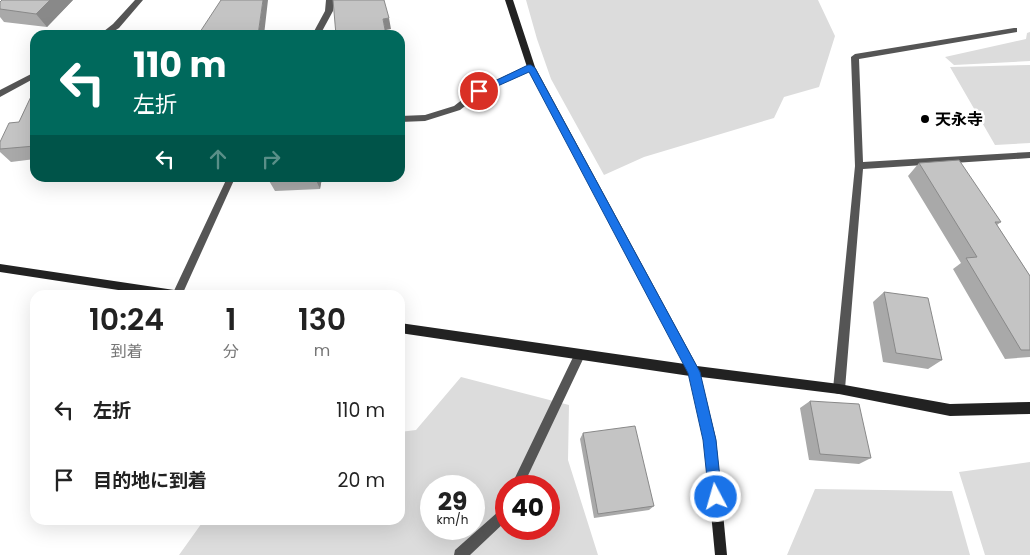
<!DOCTYPE html>
<html lang="ja">
<meta charset="utf-8">
<style>
:root{--surface:#fff;--page:#f2f2f2;--text:#222;--muted:#767676}
body{margin:0;font-family:Poppins,"Noto Sans JP",sans-serif;background:var(--page);color:var(--text);height:100vh;display:flex;flex-direction:column;font-size:19px;white-space:nowrap}
*{box-sizing:border-box;margin:0}
p{font-size:16px;color:var(--muted)}
.icon{flex:none;width:28px;height:28px;fill:none;stroke:currentColor;stroke-width:2;stroke-linecap:round;stroke-linejoin:round}
.map{position:relative;flex:1;overflow:hidden}
.drawer{position:absolute;left:30px;top:290px;width:375px;height:235px;display:flex;flex-direction:column;background:var(--surface);border-radius:15px;box-shadow:0 5px 20px #0002}
.drawer>*{flex:none}
.hud{position:absolute;left:30px;top:30px;width:375px;height:152px;border-radius:15px;box-shadow:0 5px 20px #0002;background:#00695c;color:#fff;overflow:hidden}
.speed{position:absolute;left:420px;top:475px;display:flex;gap:10px;font-size:25px;font-weight:700;text-align:center}
.speed>*{display:grid;place-content:center;width:65px;height:65px;border-radius:50%;background:var(--surface);box-shadow:0 5px 20px #0002;line-height:1}
.speed small{font-size:12px;font-weight:400}
.speed .limit{border:8px solid #d22;background:#fff;color:#111}
.pin{position:absolute;display:grid;place-items:center;width:42px;height:42px;color:#fff;margin:-21px;border:2px solid #fff;border-radius:50%;box-shadow:0 1px 5px #0007}
.me{position:absolute;width:55px;margin:-28px;rotate:354deg;stroke-linejoin:round;filter:drop-shadow(0 0 4px #0008)}
.turn{display:flex;align-items:center;gap:18px;height:105px;padding:0 20px;font-size:22px}
.turn .icon{width:65px;height:65px;stroke-width:2.5}
.turn b{display:block;font-size:35px;line-height:42px}
.lanes{display:flex;align-items:center;height:48px;padding:0 20px;background:#0003;justify-content:center;gap:25px;direction:ltr}
.lanes .off{opacity:.35}
.eta{display:flex;justify-content:space-evenly;align-items:center;height:85px;text-align:center}
.eta b{font-size:30px;font-weight:600;line-height:35px}
ul{padding:0;list-style:none}
li{display:flex;align-items:center;gap:15px;height:70px;padding:0 20px}
li div{flex:1}
li b{display:block;font-size:19px}
li em{font-style:normal}
.map>svg:first-child{display:block}
.green{fill:#dcdcdc;fill-rule:evenodd}
.lines{fill:none;stroke-linecap:round;stroke-linejoin:round}
.lane{fill:#555;fill-rule:evenodd}
.street{fill:#555;fill-rule:evenodd}
.secondary{fill:#222;fill-rule:evenodd}
.wall{fill:#a9a9a9}
.shaded-wall{fill:#898989}
.building{fill:#c4c4c4;stroke:#898989}
.route{fill:#1a73e8;stroke:#114b97}
.poi-dot{fill:#000;stroke:#fff;stroke-width:2}
.labels{text-anchor:middle;stroke-width:5;stroke-linejoin:round;paint-order:stroke}
.poi-label{font-size:16px;font-weight:bold;fill:#000;stroke:#fff;text-anchor:start}
</style>
<div class="map">
<svg width="1030" height="555" viewBox="0 0 1030 555">
<rect width="100%" height="100%" fill="#fff"/>
<!-- green -->
<path class="green" d="M526,0H818L835,36L819,87L784,97L774,118L644,157L604,175L551,79L537,39Z
M1030,32V61L954,65L945,57L1026,39L1027,33Z
M1030,65V143L995,145L950,67Z
M461,377L569,405L568,460L598,555H179L204,520H400V432L416,430ZM431,486H474V529H431ZM506,486H549V529H506Z
M1030,462V555H985L959,472Z
M815,489L952,491L970,555H787Z"/>
<g class="lines">
<!-- lane -->
<path class="lane" d="M580,350L584,351L585,355L523,486H511L576,351Z
M506,503V521L470,555H454L455,550L499,511L502,505Z"/>
<!-- street -->
<path class="street" d="M135,0H143L119,28L108,35H99L113,24Z
M326,0H334L333,11L320,35H312L325,11Z
M1014,28H1017V32L859,59L863,162L1030,152V158L863,169L845,389L843,393L839,394L835,393L833,389L855,166L851,57L855,54Z
M531,64L535,67L534,69L482,93L460,110L425,121L400,122V116L425,115L454,106L476,89Z
M35,72V78L0,97V90Z
M227,178H235L182,295H172Z"/>
<!-- secondary -->
<path class="secondary" d="M505,0H513L535,67L697,366L839,384L950,404L1030,402V414L950,416L839,394L701,377L716,439L727,555H715L704,439L690,376L400,333V323L685,364L527,67Z
M0,264L181,291L185,292L186,295H151L0,272Z"/>
</g>
<!-- wall -->
<path class="wall" d="M73,0L47,27L4,22L0,17V2Z
M35,88V159L11,162L0,152V142L19,122Z
M919,163L1001,222L997,225L1030,276V357L1005,359L953,269L961,263L908,176Z
M268,178H322L320,189L275,191L268,179Z
M884,292L942,360L928,369L883,362L873,302Z
M810,401L871,458L859,464L809,460L800,408Z
M583,433L654,506L649,510L594,518L580,439Z"/>
<!-- shaded-wall -->
<path class="shaded-wall" d="M50,0H73L47,27L36,14Z
M263,0H268L264,35H258Z
M389,18L391,29L386,30V35L383,19Z
M315,178H322L320,189Z"/>
<!-- building -->
<path class="building" d="M2,0H50L36,14L0,9V2Z
M221,0H263L258,35H198Z
M333,0H384L389,18L383,19L386,35H336Z
M35,88V146L0,149V142L9,123L19,122Z
M959,160L1001,222H995L1030,276V350H1021L966,258L977,257L919,163Z
M268,178H296L268,179Z
M884,292L928,298L942,360L896,353Z
M810,401L859,404L871,458L820,454Z
M635,426L654,506L598,514L583,433Z"/>
<!-- route -->
<path class="route" d="M528,65H531L535,68L700,372L716,440L722,497L720,502L716,504L711,502L709,497L703,440L688,373L529,72L482,93H475L474,91Z"/>
<!-- markers -->
<circle class="poi-dot" cx="925" cy="119" r="5"/>
<g class="labels">
<!-- poi labels -->
<g class="poi-label">
<text x="935" y="125">天永寺</text>
</g>
</g>
</svg>
<div class="speed"><div>29<small>km/h</small></div><div class="limit">40</div></div>
<div class="pin" style="left:479px;top:91px;background:#d93025"><svg class="icon" aria-label="arrive" viewBox="0 0 24 24"><path d="M6 21V4h12l-3 4 3 4H6"/></svg></div>
<svg class="me" style="left:716px;top:497px" viewBox="-20 -20 40 40"><circle r="17" fill="#1a73e8" stroke="#fff" stroke-width="3"/><path d="M0-11L8 9 0 5-8 9z" fill="#fff"/></svg>
<div class="hud">
<div class="turn"><svg class="icon" aria-label="left" viewBox="0 0 24 24"><path d="M17 20v-9H6M10 6l-5 5 5 5"/></svg><div><b>110 m</b>左折</div></div>
<div class="lanes"><svg class="icon" aria-label="left" viewBox="0 0 24 24"><path d="M17 20v-9H6M10 6l-5 5 5 5"/></svg><svg class="icon off" aria-label="ahead" viewBox="0 0 24 24"><path d="M12 20V5M6 11l6-6 6 6"/></svg><svg class="icon off" aria-label="right" viewBox="0 0 24 24"><path d="M7 20v-9h11M14 6l5 5-5 5"/></svg></div>
</div>
<section class="drawer">
<div class="eta">
<div><b>10:24</b><p>到着</p></div>
<div><b>1</b><p>分</p></div>
<div><b>130</b><p>m</p></div>
</div>
<ul>
<li><svg class="icon" aria-label="left" viewBox="0 0 24 24"><path d="M17 20v-9H6M10 6l-5 5 5 5"/></svg><div><b>左折</b></div><em>110 m</em></li>
<li><svg class="icon" aria-label="arrive" viewBox="0 0 24 24"><path d="M6 21V4h12l-3 4 3 4H6"/></svg><div><b>目的地に到着</b></div><em>20 m</em></li>
</ul>
</section>
</div>
